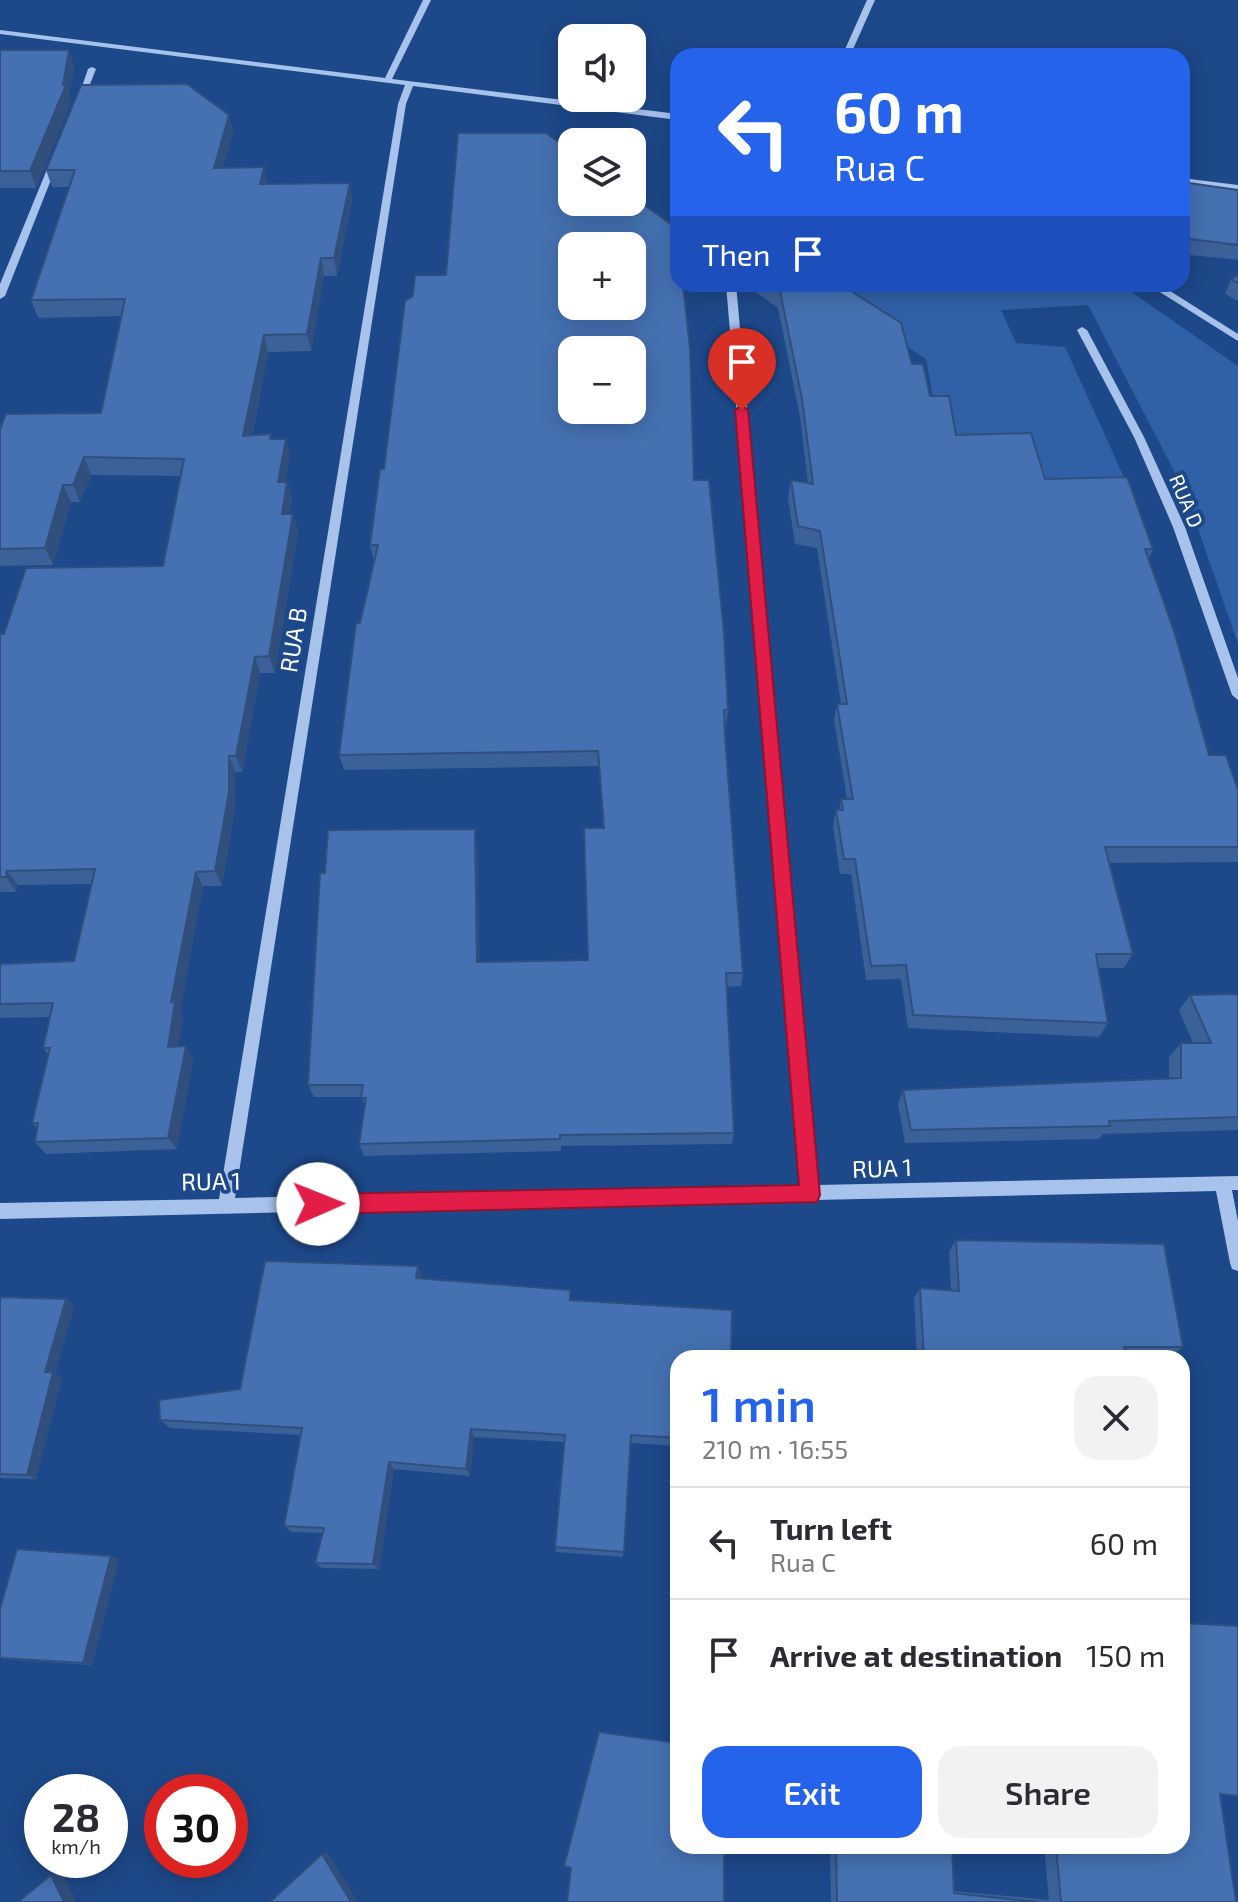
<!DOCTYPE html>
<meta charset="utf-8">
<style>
:root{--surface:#fff;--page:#f2f2f3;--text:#2b2b33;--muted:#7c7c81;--line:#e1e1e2;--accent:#2563eb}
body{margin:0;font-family:"Exo 2",sans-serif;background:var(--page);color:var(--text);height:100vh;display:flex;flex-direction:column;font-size:30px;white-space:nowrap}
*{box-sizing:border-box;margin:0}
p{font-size:26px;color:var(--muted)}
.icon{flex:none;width:44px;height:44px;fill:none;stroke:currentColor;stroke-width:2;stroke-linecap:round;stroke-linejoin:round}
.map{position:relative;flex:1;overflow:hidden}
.side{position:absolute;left:670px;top:1350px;width:520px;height:504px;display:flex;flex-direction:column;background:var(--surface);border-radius:24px;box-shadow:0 4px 20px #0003}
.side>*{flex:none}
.top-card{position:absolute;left:670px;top:48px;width:520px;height:244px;border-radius:24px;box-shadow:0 4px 20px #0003;background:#2563eb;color:#fff;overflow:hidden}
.buttons{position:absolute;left:558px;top:24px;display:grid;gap:16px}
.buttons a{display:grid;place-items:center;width:88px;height:88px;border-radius:16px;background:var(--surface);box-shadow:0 4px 20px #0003;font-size:40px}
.speed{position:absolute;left:24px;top:1774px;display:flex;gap:16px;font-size:40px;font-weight:700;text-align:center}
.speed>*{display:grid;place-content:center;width:104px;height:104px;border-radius:50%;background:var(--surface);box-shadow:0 4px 20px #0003;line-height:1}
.speed small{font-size:20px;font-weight:400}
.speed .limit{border:12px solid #d22;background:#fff;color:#111}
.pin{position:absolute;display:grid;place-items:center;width:68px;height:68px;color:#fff;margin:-82px -34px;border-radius:50% 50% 50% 0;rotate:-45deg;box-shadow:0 0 8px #0007}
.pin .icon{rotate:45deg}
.me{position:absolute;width:88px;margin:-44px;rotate:89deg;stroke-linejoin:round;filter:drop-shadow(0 0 6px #0008)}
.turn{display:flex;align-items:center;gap:28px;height:168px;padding:0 32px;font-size:36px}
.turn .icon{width:104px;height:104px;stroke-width:2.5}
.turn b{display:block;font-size:56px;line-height:68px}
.then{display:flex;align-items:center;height:76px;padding:0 32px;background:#0003;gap:16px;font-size:30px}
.round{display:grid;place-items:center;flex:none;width:84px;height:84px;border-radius:24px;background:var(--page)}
.overview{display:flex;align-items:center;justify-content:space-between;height:136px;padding:0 32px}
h1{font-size:48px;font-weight:600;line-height:60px;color:var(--accent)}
.action{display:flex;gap:16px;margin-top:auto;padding:16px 32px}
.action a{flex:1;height:92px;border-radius:24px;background:var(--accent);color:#fff;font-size:32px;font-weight:600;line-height:92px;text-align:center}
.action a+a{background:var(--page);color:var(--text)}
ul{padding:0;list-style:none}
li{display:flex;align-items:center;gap:24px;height:112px;padding:0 32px;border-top:2px solid var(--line)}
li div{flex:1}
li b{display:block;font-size:30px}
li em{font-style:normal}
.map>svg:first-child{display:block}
.green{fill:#3061a7}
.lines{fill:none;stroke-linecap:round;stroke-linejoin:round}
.minor{fill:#a7c3ec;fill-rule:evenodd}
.wall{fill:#3b6199}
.shaded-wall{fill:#304f7d}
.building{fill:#4571b2;stroke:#304f7d;stroke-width:2;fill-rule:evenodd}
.route{fill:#e11d48;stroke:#92132f;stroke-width:2}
.labels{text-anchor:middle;stroke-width:8;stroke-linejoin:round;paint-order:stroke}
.far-street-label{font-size:20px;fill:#fff;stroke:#1d4889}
.street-label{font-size:24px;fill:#fff;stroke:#1d4889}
</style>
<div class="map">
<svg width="1238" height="1902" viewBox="0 0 1238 1902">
<rect width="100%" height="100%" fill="#1d4889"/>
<!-- green -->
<path class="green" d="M809,284H1120L1238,366V644L1186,494L1088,305L1001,310L1016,343L1065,347L1132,495L952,503L926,359Z"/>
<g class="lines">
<!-- minor -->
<path class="minor" d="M423,0H431L392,79L678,114V120L413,86L406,104L235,1198L801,1185L726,284H736L817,1185L1238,1176V1190H1232L1238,1221V1271L1232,1269L1230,1263L1216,1191L816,1200L810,1202L804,1200L0,1219V1203L219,1199L398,104L405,85L0,34V30L385,78Z
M867,0H875L850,56H842Z
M92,67L96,69L83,102L76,104L88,69Z
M54,159L58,162L5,296L0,299V284L50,162Z
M1182,178L1238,185V191L1182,184Z
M1147,284H1159L1238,334V341Z
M1082,327L1087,330L1144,437L1185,527L1238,678V700L1232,695L1173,527L1134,437L1077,330Z"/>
</g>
<!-- wall -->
<path class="wall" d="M0,50H69L74,66L69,96L71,102L36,188H0Z
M229,115L233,132L223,168L268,184L350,183L352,201L337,276H324L311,351L268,352L252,436L272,439L290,456L285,482H287L292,499L289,514H293L298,531L275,673H260L242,772H235V808L222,886H203L180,1011L183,1016L178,1046H186L193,1059L177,1149L46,1154L35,1142L37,1128L32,1123L49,1055L43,1048L50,1017L0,1018V964L74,961L92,884L18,885L16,892H0V634H4L163,566L181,476L91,475L80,502H71L53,565L0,566V429L101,413L122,316L38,318L31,300L69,187H52L46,170Z
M1182,182L1238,190V260L1182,254Z
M1238,275V301L1225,294L1231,279Z
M755,284H840L912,364L930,396L956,435L1045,479L1153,549L1149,559L1209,755L1238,790V862L1109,863L1133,954L1124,968H1098L1108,1023L1099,1037L908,1028L901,979L866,980L851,874H840L833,826L836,810H839L841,799H847L834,720L837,704H841L817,548L795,544L788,498L791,480L808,483L800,417L778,308L755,292Z
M694,480L728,710L726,726H724L725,736L743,973L741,986L727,987L734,1133L732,1144L561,1146V1151L364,1156L359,1144L365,1107L362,1097H314L308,1085L325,873L477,844L479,962L588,960L603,828L599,766L344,770L339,755L360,623L374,562L370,545Z
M1238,994V1130L1103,1134L1099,1139L905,1143L898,1104L903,1090L1169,1079V1057L1181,1043H1193L1179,1010L1190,995Z
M956,1240L1183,1347L1170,1357L1127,1356L1128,1358H917L914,1298L920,1288L951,1290L949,1251Z
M423,1277V1278L570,1290L571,1300L678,1358V1446L631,1443L623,1557L556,1552L555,1547L564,1442L474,1437L470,1476L394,1469L379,1569L322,1568L315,1563L322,1533L292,1532L284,1526L301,1435L170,1428L160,1420L240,1389Z
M0,1297L66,1299L74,1306L55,1373L62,1378L36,1479L0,1478Z
M119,1559L92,1665L0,1659V1609Z
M1238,1626V1797L1220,1795L1236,1902H831L830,1846H952L954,1891L1049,1900L1044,1846H1182Z"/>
<!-- shaded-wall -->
<path class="shaded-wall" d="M69,50L74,66L69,96L71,102L36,188L30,171L63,85Z
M229,115L233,132L218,185L214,168Z
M264,167L268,184H260Z
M350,183L352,201L337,276L334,258Z
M321,258L324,276L311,351L307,334Z
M264,335L268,352L248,454L243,436Z
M286,439L290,456L282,499L278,482Z
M84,457L91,475L80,502L73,485Z
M287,482L292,499L287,531L282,514Z
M63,485L71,502L53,565L45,548Z
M293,514L298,531L275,673L269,656Z
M255,657L260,673L242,772L236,756Z
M229,756L235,772V808L222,886L215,871Z
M475,829L477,844L480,976L477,962Z
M7,871L18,885L16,892L6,877Z
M196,872L203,886L180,1011L183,1016L176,1060L168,1047L171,1002Z
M186,1046L193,1059L177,1149L168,1138Z
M418,1266L423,1277L421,1288L416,1278Z
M66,1299L74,1306L55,1373L62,1378L36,1479L27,1475L45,1372Z
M471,1429L474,1437L470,1476L466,1469Z
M389,1462L394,1469L379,1569L373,1564Z
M111,1556L119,1559L92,1665L83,1663Z
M327,1852L358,1902H351L322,1854Z
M62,1872L76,1902H64L51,1875Z"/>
<!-- building -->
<path class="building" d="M0,50H69L63,85H66L30,171H0Z
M187,84L229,115L214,168L264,167L260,184L350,183L334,258H321L307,334L264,335L243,436L271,434L270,439H286L278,482H287L282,514H293L269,656L255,657L236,756H229V792L215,871L196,872L171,1002H175L168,1047L186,1046L168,1138L35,1142L38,1123H32L50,1048H43L53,1003L0,1004V964L74,961L95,869L7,871L6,877H0V634H4L26,568L163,566L184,459L84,457L73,485H63L45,548L0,549V429L6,414L101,413L125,299L31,300L75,170H46L81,85Z
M458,133H546L572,152V202H632V196L676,228L678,242V284H683L690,349L694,480H709L724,633L728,710H724L725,736L743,973H726L734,1133L560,1135V1139L359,1144L366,1098H361L363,1085H308L320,873H325L328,830L475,829L477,962L588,960L584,828H604L598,751L339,755L356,623H360L378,545H370L380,469H384L405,301L413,296L415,275H446ZM572,246H632V306H572ZM572,350H632V410H572Z
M1182,182L1238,190V245L1182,238Z
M1238,275V283L1231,279Z
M770,284H840L901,323L912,364H923L930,396H949L956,435L1031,433L1045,479L1127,477L1153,549H1145L1175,634L1209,755H1226L1238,790V847H1105L1133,954H1096L1108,1023L913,1015L906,965L871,966L855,859H844L836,810H843L841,799H853L837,704H847L820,531L798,526L791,480L813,484L802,399L780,291Z
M1238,994V1117L1109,1121L1110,1126L911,1130L903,1090L1181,1078V1043H1211L1190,995Z
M956,1240L1164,1244L1183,1347H1124L1128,1358H924L920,1288L959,1291Z
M265,1261L418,1266L416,1278L570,1290V1300L732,1310L731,1358H678V1438L631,1435L624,1552L555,1547L565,1435L471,1429L466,1469L389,1462L373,1564L315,1563L324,1528L284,1526L302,1428L160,1420L159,1400L240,1389Z
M0,1297L66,1299L45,1372H53L27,1475L0,1474Z
M17,1549L111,1556L83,1663L0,1658V1609Z
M1182,1623L1238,1626V1796L1220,1794L1236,1902H1061L1056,1846H1182Z
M599,1732L678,1743V1846H724V1902H567L571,1868L564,1866Z
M836,1846H952L954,1893L1037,1902H837Z
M322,1854L351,1902H270Z
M51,1875L64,1902H18Z"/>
<!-- route -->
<path class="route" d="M742,405L748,410L820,1195L817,1202L318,1214L311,1211L308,1204L311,1197L318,1194L799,1185L735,410Z"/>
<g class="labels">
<!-- far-street labels -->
<g class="far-street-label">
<text transform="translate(1186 501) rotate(67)" y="7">RUA D</text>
</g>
<!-- street labels -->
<g class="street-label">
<text transform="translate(294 640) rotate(-81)" y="8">RUA B</text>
<text transform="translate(882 1169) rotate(-2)" y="8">RUA 1</text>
<text transform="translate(211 1182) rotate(-1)" y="8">RUA 1</text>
</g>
</g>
</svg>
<div class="buttons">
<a><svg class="icon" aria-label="sound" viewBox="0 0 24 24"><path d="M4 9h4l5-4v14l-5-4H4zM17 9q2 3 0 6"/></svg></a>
<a><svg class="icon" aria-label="layers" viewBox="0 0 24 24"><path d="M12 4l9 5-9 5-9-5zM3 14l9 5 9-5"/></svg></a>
<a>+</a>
<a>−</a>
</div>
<div class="speed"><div>28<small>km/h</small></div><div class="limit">30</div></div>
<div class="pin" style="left:742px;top:410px;background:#d93025"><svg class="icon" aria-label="arrive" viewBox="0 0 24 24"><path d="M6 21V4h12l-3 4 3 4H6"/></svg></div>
<svg class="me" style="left:318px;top:1204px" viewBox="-20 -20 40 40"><circle r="19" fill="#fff"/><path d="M0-13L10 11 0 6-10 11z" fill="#e11d48"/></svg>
<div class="top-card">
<div class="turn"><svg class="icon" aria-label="left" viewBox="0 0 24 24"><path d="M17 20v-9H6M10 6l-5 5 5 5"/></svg><div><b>60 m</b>Rua C</div></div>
<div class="then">Then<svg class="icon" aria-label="arrive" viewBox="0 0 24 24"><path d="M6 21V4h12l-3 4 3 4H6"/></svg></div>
</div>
<section class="side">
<div class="overview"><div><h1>1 min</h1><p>210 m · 16:55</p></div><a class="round"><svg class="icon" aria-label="close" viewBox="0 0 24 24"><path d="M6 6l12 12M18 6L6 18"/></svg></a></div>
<ul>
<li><svg class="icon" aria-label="left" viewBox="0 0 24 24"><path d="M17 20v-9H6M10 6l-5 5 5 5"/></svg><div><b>Turn left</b><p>Rua C</p></div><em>60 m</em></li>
<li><svg class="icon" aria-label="arrive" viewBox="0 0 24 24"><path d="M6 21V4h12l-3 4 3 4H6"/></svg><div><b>Arrive at destination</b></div><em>150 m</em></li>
</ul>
<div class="action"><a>Exit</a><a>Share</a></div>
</section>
</div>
